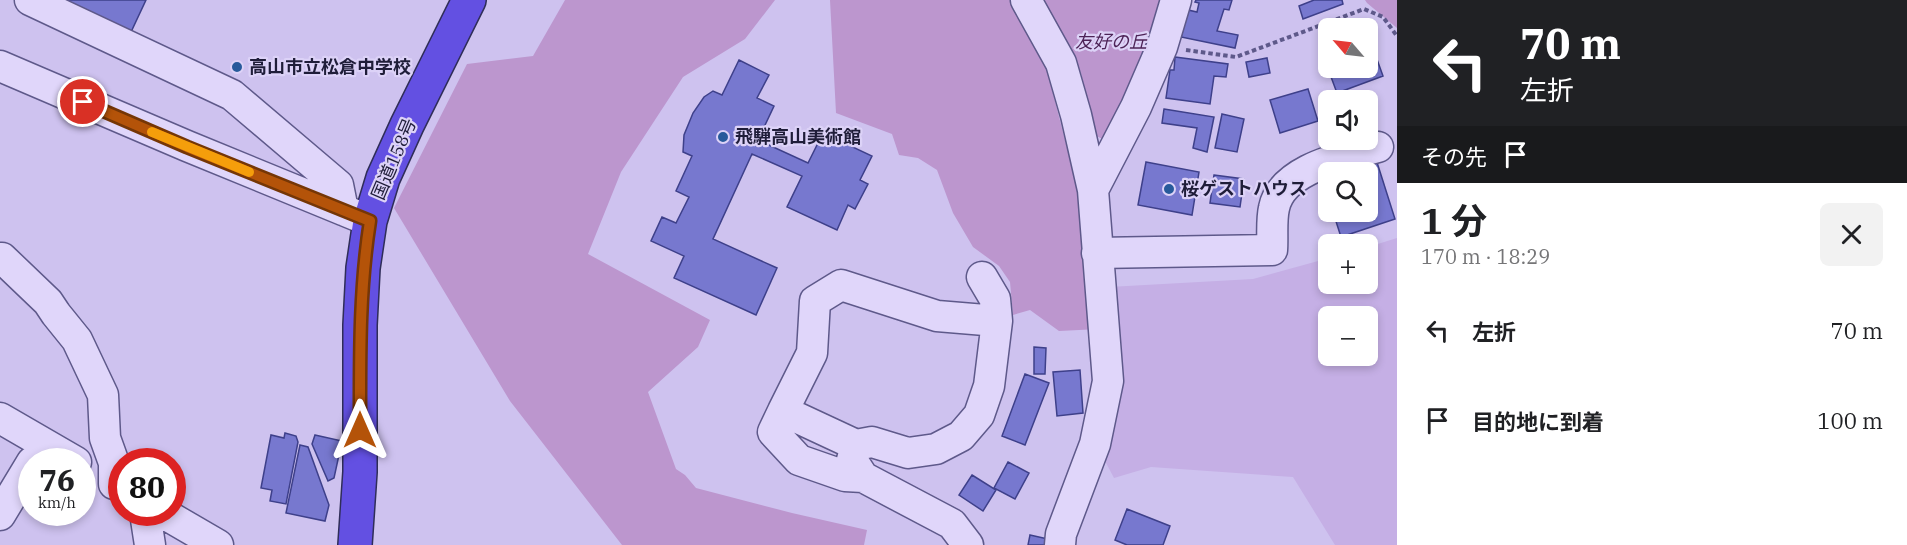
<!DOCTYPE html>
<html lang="ja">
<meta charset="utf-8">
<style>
:root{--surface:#fff;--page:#f2f2f2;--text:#202124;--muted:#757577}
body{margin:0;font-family:"IBM Plex Serif","Noto Sans JP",serif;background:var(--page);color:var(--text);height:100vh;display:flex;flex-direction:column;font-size:22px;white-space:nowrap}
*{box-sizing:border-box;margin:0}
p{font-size:20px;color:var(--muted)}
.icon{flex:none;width:33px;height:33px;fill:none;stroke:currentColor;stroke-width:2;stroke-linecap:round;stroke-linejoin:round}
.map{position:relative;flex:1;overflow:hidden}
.sheet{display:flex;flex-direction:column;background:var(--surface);width:510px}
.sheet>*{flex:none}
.guide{background:#202124;color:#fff;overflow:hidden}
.needle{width:39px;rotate:298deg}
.buttons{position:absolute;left:1318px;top:18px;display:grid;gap:12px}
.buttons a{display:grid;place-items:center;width:60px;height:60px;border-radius:9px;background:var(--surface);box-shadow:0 3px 9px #0003;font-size:30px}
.speed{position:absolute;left:18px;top:448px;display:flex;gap:12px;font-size:30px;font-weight:700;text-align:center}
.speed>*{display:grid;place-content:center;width:78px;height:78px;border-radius:50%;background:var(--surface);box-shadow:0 3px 9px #0003;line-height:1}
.speed small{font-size:15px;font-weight:400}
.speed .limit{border:9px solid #d22;background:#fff;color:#111}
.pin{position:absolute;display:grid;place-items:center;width:51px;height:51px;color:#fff;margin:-26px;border:3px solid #fff;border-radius:50%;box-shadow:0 2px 6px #0007}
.me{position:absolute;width:66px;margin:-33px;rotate:0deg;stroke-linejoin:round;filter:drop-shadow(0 0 4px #0008)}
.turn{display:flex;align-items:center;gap:21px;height:126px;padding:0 24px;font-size:27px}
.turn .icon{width:78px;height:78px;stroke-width:2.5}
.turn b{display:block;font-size:42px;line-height:51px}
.then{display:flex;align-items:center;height:57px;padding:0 24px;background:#0003;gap:12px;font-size:22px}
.round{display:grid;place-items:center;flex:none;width:63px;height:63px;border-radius:9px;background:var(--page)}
.overview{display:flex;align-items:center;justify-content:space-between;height:102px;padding:0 24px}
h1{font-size:36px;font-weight:700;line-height:45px}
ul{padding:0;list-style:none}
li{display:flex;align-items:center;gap:18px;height:90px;padding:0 24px}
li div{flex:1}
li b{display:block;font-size:22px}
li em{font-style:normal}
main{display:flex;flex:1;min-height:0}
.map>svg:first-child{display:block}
.farmland{fill:#c5afe5;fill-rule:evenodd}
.green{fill:#bc96ce}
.building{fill:#7778cf;stroke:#3e408a;stroke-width:1.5}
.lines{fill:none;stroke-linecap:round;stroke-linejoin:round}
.minor-casing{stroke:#5e598a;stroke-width:33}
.highway-casing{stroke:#2f2d58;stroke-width:36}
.path{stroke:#5e598a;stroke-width:4;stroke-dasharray:4.5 3;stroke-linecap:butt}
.minor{stroke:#e0d6fa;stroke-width:30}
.highway{stroke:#6350e2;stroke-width:33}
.route-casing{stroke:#753606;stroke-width:15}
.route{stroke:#b45309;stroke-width:10}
.slow{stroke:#f59e0b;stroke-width:10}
.poi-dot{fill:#275a9b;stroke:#dcd2f7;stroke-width:2}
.labels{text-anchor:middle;stroke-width:4.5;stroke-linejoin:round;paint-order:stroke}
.park-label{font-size:18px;font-style:italic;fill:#4d2357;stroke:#dcd2f7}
.poi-label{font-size:18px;font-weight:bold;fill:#1f1d39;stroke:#dcd2f7;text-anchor:start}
.street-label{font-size:18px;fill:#1f1d39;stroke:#dcd2f7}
</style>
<main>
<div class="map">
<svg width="1397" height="545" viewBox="0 0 1397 545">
<rect width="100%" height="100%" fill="#cec2ef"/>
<!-- farmland -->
<path class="farmland" d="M1397,238V545H1335L1293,477L1151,467L1114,478L1104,459L1109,287L1253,279L1329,258V284H1368V247ZM1329,316H1368V356H1329Z"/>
<!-- green -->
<path class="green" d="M565,0H775L745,39L683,77L621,172L588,254L710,320L698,347L648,392L676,469L685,475L696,488L792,513L867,530L864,545H622L510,401L394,208L467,64L533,56Z
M830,0H1017L1045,62L1079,195L1099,329L1059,331L1030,310L1013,315L1010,282L999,266L973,247L953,213L937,170L918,158L899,155L892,134L836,113Z
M1043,0H1166L1109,142L1094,135L1081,73Z
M1365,0H1397V28L1367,3Z"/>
<!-- building -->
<path class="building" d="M60,0H146L131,32Z
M1196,0H1232L1229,10L1224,9L1217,31L1238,35L1235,48L1181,37L1188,10L1197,12L1199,3L1195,2Z
M1314,0H1342L1343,4L1303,19L1299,6Z
M1370,40L1383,76L1337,93L1324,58L1329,56V68H1368V41Z
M1175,57L1228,64L1226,77L1214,76L1210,104L1166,98L1170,70H1174Z
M1267,58L1270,73L1249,77L1246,62Z
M739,60L769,75L757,98L774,106L758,140L808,163L823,133L872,156L860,180L868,184L855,209L848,205L837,230L787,207L802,176L752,154L713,239L777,268L756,315L674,278L684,256L651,241L662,217L676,223L689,197L676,191L692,156L683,152L684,135L693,113L704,97L713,91L722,95Z
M1308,89L1318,121L1280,133L1270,100Z
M1164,109L1214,117L1207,152L1193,148L1197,128L1162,123Z
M1222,114L1244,119L1237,152L1215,148Z
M1375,156L1395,219L1341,237L1333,212H1368V172H1329V200L1321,174Z
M1146,162L1199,172L1192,215L1138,205Z
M1214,175L1244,179L1240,207L1210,203Z
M1034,347L1046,348L1045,374H1034Z
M1080,370L1083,413L1057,416L1053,372Z
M1025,374L1049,383L1025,445L1002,436Z
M285,433L296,436L298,442L286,504L270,501L272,490L261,488L271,435L284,438Z
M315,435L342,441L334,478L328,481L312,444Z
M300,445L308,447L329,505L325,521L286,513Z
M1008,462L1029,473L1015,499L994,488Z
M972,475L996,490L983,511L959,495Z
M1127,509L1170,526L1163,545H1127L1115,540Z
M1030,535L1048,539L1046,545H1028Z"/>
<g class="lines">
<!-- minor casing -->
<g class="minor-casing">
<path id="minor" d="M30,0L232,95L338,185L343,210
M1026,0L1061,63L1076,115L1093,190L1108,381L1095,444L1061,534L1060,545
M0,66L187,146L370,221
M1093,190L1136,107L1162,47L1176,0
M1097,253L1272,250C1273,237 1271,221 1274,208C1282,168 1345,157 1378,147
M0,260L2,258L48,302L56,314L77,340L103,395L105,438L114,463V484
M783,411L812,353L815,301L841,285L937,316L997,321
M0,418L76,462
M856,445L783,411L773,432L799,460L845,476L863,477
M145,513L150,545
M163,513L218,545
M0,515L32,462
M968,545L952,524L863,477L852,460L856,445L872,442L908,453L936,449L961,436L979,415L989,386L997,321L995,299L982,277"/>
</g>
<!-- highway casing -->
<g class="highway-casing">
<path id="highway" d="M355,545L360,472V325L363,268L370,221L383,178L407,125L469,0"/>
</g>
<!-- path -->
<path class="path" d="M1186,50L1236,57L1364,9L1383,17L1397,36"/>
<!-- minor -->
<use href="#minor" class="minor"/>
<!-- highway -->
<use href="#highway" class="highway"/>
</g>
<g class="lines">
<!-- route casing -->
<g class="route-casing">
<path id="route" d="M83,102L187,147L370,221C359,291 360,359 360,430"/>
</g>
<!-- route -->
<use href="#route" class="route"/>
<!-- slow -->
<path class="slow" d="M152,132L249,172"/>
</g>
<!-- markers -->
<g class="poi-dot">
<circle cx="237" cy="67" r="6"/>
<circle cx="723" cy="137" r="6"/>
<circle cx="1169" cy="189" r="6"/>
</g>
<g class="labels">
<!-- park labels -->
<g class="park-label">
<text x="1111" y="48">友好の丘</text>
</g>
<!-- poi labels -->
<g class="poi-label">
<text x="249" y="73">高山市立松倉中学校</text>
<text x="735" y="143">飛騨高山美術館</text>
<text x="1181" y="195">桜ゲストハウス</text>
</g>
<!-- street labels -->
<g class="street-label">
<text transform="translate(394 159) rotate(-67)" y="6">国道158号</text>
</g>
</g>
</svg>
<div class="buttons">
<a><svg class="needle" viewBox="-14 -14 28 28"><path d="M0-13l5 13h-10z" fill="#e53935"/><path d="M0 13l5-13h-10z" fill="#757577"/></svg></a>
<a><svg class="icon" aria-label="sound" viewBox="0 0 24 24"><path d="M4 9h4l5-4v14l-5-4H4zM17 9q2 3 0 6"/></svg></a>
<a><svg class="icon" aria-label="search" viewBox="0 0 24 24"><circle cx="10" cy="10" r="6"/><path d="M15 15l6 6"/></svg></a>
<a>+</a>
<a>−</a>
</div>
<div class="speed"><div>76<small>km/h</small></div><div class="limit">80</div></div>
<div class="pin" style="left:83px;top:102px;background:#d93025"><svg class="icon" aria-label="arrive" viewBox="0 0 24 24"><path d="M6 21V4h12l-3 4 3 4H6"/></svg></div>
<svg class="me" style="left:360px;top:430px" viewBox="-20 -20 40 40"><path d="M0-17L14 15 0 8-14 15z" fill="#b45309" stroke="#fff" stroke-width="4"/></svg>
</div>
<section class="sheet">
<div class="guide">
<div class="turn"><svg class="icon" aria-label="left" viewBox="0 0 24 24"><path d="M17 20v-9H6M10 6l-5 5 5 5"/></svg><div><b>70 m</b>左折</div></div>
<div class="then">その先<svg class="icon" aria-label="arrive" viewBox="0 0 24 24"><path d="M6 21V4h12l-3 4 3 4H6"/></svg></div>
</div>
<div class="overview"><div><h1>1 分</h1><p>170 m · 18:29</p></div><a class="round"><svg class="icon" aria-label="close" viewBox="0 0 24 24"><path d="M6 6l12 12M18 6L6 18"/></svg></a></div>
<ul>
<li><svg class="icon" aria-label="left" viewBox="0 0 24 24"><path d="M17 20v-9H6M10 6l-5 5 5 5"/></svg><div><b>左折</b></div><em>70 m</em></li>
<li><svg class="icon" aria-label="arrive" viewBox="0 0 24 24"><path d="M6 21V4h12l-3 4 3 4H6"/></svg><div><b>目的地に到着</b></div><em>100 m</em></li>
</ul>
</section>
</main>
